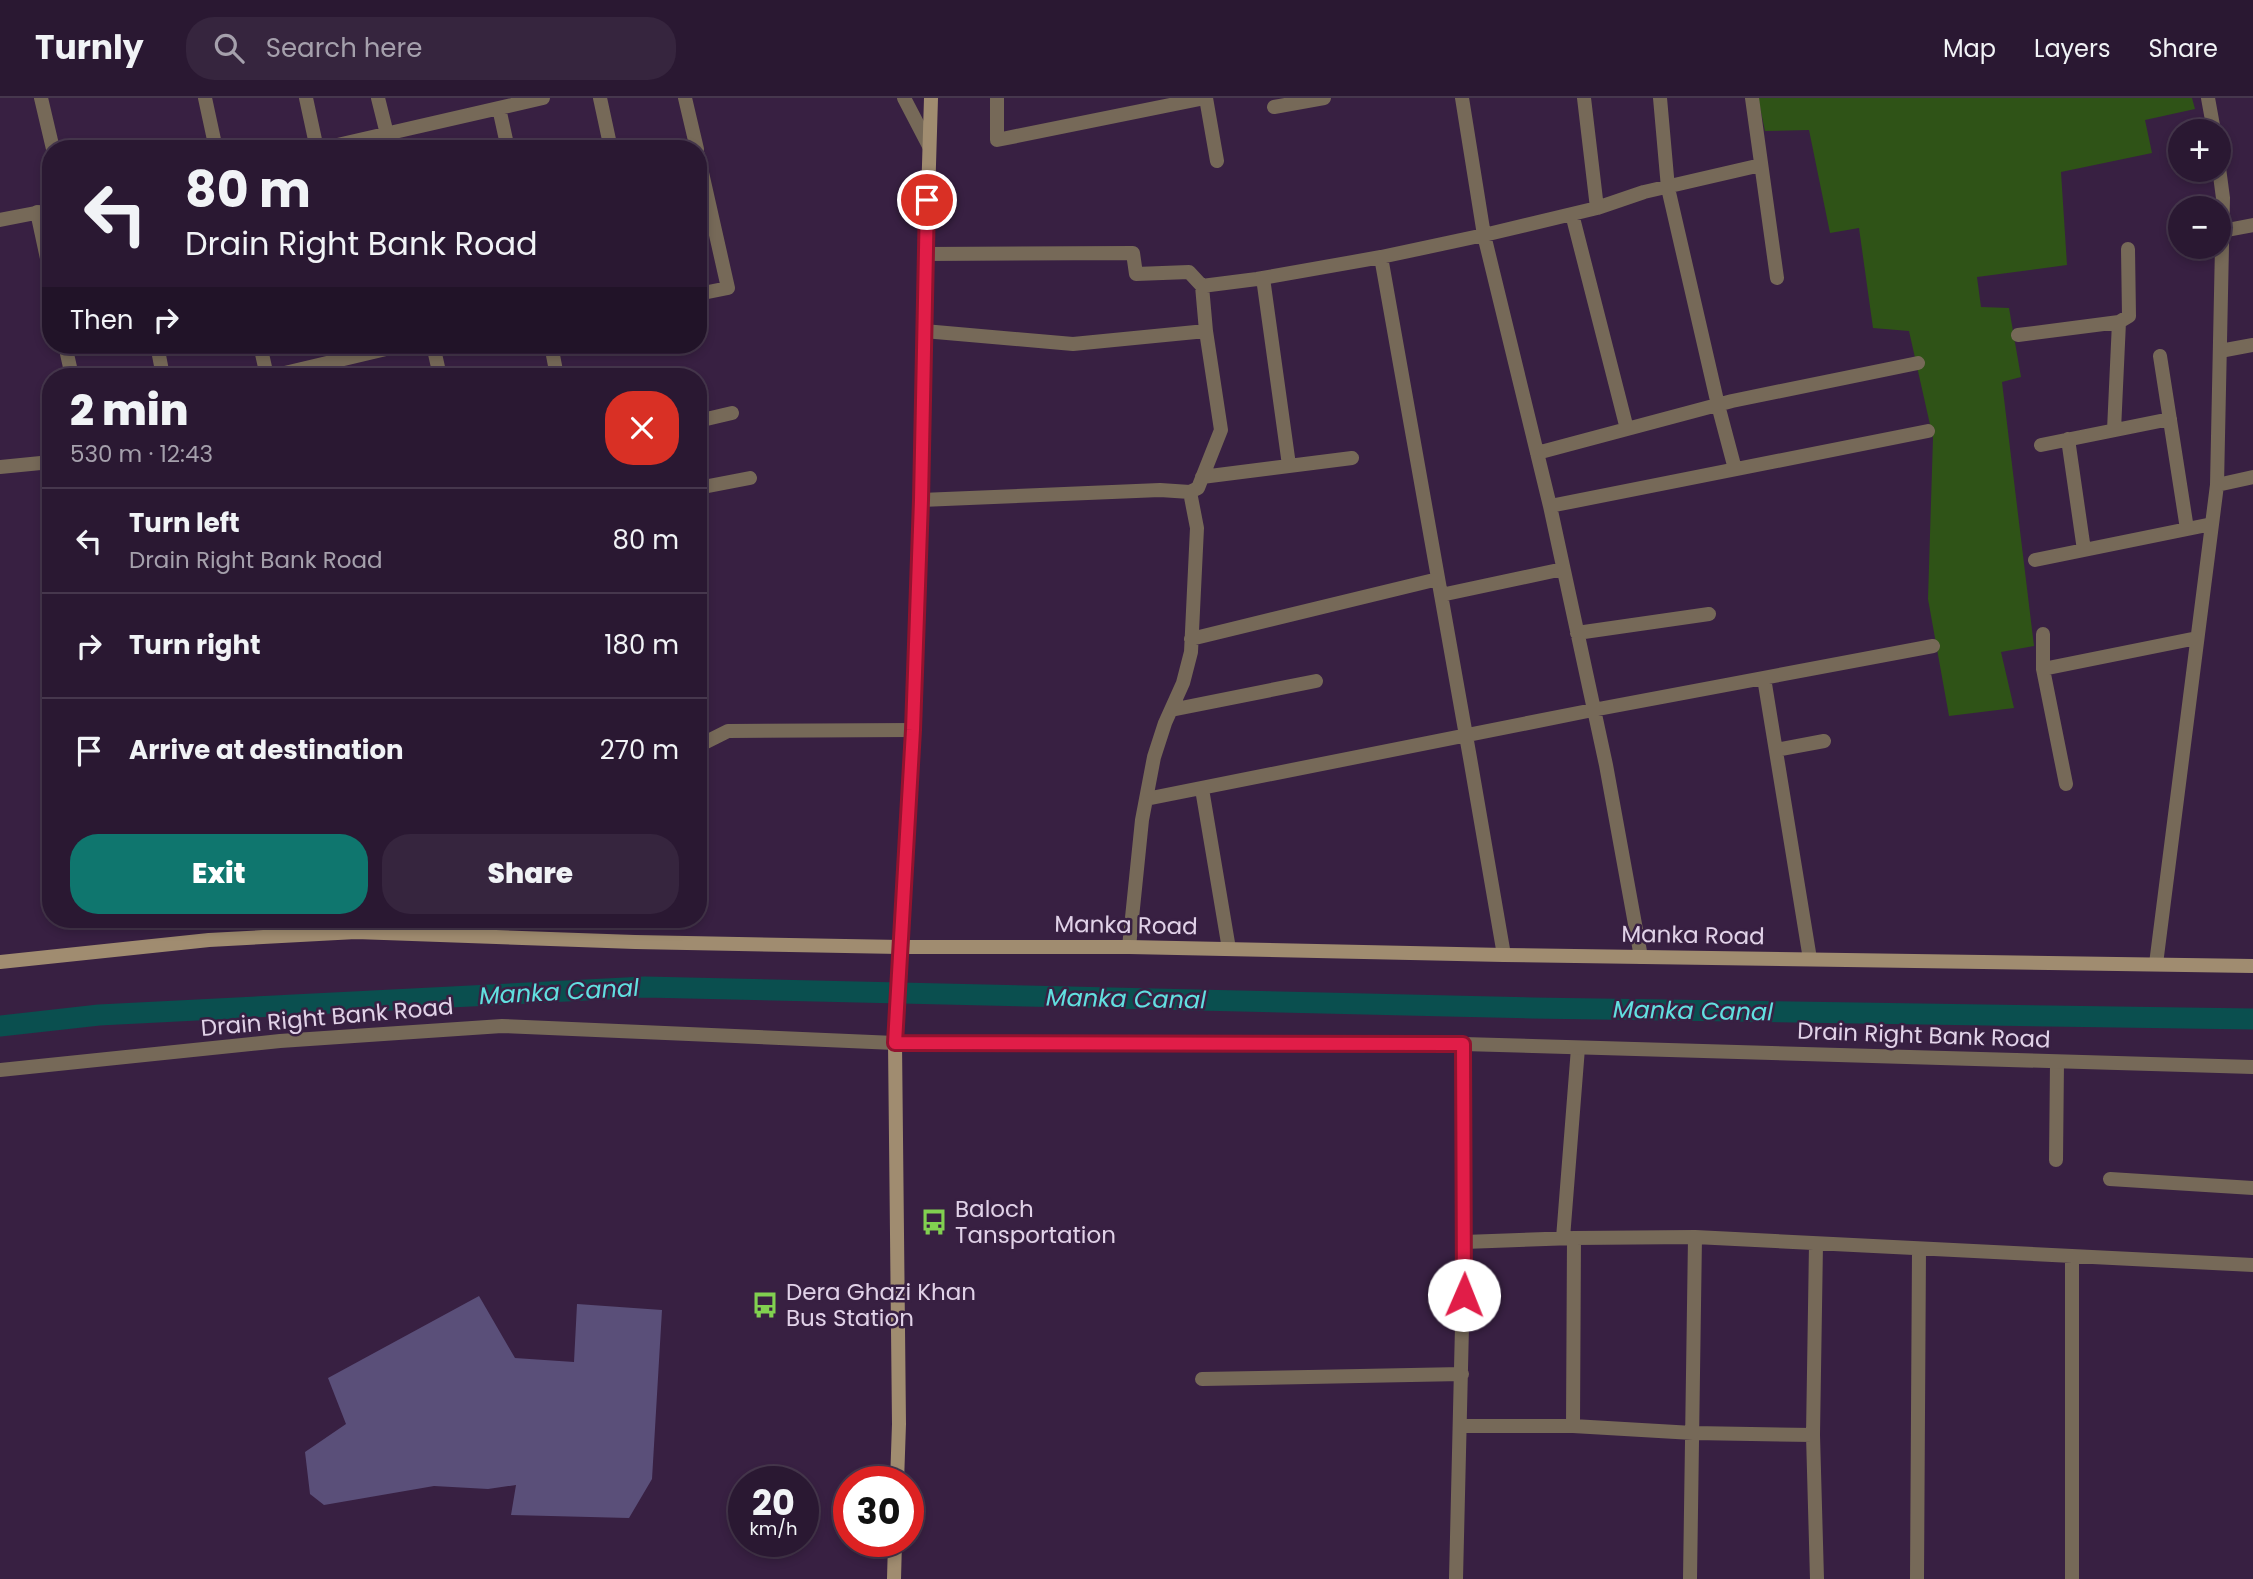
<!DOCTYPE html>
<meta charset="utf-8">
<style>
:root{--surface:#2a1832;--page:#36253e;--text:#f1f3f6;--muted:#a5a0ac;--line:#46374d;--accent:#0f766e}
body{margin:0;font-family:Poppins,sans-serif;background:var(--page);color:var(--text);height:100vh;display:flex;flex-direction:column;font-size:26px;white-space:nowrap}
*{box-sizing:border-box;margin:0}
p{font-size:23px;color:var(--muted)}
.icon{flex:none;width:38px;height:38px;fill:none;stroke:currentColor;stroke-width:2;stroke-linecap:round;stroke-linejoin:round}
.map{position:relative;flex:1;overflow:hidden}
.drawer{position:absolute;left:42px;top:270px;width:665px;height:560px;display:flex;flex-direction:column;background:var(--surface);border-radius:28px;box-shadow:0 4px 10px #0003,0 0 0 2px var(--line)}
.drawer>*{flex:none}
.top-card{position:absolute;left:42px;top:42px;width:665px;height:214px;border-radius:28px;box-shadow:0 4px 10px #0003,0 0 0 2px var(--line);background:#2a1832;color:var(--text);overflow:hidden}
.fabs{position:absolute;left:2168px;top:21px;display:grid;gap:14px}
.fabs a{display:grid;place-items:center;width:63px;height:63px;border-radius:50%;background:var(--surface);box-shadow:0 4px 10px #0003,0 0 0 2px var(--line);font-size:35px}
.speed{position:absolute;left:728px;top:1368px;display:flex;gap:14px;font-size:35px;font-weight:700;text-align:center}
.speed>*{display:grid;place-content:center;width:91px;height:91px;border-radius:50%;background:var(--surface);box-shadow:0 4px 10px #0003,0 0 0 2px var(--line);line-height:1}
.speed small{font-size:18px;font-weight:400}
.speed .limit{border:10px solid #d22;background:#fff;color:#111}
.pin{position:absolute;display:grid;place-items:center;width:60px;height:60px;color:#fff;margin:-30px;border:4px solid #fff;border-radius:50%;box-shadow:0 2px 7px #0007}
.me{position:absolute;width:77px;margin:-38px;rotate:1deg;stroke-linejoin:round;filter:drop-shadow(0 0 5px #0008)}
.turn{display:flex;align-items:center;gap:24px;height:147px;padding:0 28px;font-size:32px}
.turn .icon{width:91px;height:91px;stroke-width:2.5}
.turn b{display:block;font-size:49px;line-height:60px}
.then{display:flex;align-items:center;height:66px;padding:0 28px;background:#0003;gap:14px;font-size:26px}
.round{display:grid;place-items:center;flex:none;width:74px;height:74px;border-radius:28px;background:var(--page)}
.summary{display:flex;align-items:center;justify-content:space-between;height:119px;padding:0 28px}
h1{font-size:42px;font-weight:800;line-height:52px}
.button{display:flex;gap:14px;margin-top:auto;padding:14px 28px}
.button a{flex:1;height:80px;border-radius:28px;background:var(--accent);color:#fff;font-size:28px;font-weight:800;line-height:80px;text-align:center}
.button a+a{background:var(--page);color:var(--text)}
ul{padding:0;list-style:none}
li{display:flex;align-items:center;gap:21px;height:105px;padding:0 28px;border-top:2px solid var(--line)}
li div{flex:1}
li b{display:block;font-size:26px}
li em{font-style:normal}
header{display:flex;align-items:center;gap:42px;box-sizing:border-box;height:98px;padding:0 35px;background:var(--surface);border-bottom:2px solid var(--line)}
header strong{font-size:33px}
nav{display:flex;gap:38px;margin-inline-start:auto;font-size:24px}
.search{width:490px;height:63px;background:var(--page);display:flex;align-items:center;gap:18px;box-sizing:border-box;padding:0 24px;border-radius:28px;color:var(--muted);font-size:26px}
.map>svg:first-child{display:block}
.green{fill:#2f5317}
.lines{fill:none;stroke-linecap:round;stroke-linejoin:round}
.canal{stroke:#0a4f4f;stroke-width:21}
.building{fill:#5a4f79}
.minor{stroke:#766958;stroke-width:14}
.tertiary{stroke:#766958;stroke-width:14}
.secondary{stroke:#a08c70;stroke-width:14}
.route-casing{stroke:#92132f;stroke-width:18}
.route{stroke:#e11d48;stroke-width:12}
.labels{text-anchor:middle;stroke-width:5;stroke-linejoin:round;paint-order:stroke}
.street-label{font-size:23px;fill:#e1d2e8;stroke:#382042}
.poi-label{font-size:23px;fill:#e1d2e8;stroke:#382042;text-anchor:start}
.water-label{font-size:24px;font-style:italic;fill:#61e0e0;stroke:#382042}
</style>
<header>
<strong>Turnly</strong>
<div class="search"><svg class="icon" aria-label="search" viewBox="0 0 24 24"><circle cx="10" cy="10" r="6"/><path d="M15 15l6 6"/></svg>Search here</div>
<nav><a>Map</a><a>Layers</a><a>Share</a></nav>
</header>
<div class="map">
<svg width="2253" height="1481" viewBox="0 0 2253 1481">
<rect width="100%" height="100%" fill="#382042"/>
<!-- green -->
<path class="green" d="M1758,0H2192L2195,11L2145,22L2152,55L2061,74L2067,167L1977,179L1981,209L2009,210L2021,279L2002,284L2034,548L2001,554L2014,610L1949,618L1928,501L1933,340L1909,233L1873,230L1859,130L1830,135L1809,32L1765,33Z"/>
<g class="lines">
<!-- canal -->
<path class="canal" d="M0,928L99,917L645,889L1532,910L2253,921"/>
</g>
<!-- building -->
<path class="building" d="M479,1198L515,1260L574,1264L577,1206L662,1212L652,1381L629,1420L511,1417L516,1387L488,1391L434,1388L324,1407L310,1396L305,1354L346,1326L328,1280Z"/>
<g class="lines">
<!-- minor -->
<path class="minor" d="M41,0L53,51
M205,0L216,51
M306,0L317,51
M378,0L387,36
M600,0L611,51
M685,0L697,51
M997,0V42L1205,0
M1206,0L1217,63
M1462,0L1484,137L1550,408L1606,667L1641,859
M1584,0L1597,110
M1660,0L1668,90L1718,307L1735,371
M1752,0L1777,180
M2208,0L2214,33
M1274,9L1324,0
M499,10L508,51
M320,51L543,0
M698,57L728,190L698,196
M37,114L51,179
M1572,116L1627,331
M0,122L51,112
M2222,133L2253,127
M1381,159C1421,392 1465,624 1504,857
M1263,180L1289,367
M1202,188L1257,181L1381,159L1484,137L1597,110L1644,94L1761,67
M924,233L1073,246L1206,233
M2018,237L2119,224
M65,247L72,278
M157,247L163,278
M260,247L267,278
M433,247L440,278
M551,247L557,278
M2220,253L2253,247
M2160,258L2187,431
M272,278L403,247
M698,323L732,315
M2114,332L2119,224L2129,218L2128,151
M2068,341L2084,452
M2041,347L2170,321
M1537,355L1732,303L1918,265
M0,369L51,364
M1202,379L1352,360
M2217,387L2253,379
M698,390L750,380
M921,402L1160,392L1190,394L1198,390L1221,332L1206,233L1202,188L1189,174L1136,176L1133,155L926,156
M1550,408L1928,333
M2035,462L2212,426
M1441,497L1563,471
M1577,535L1709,516
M2043,536V571L2066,686
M1191,541L1438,481
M2043,571L2197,540
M1764,580L1810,861
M1171,612L1316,583
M698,648L728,633L913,632
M1776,652L1824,643
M1202,691L1229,851
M1146,701L1593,612L1933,548
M355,821L356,834L379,821
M1129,849L1142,722L1154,659L1165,625L1183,585L1191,554L1197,430L1190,394
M2156,866L2217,387L2223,100L2219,70
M2056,1062L2057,964
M2110,1081L2253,1090
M1563,1140L1578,950
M1464,1144L1574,1140L1695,1139L2253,1167
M1816,1146L1813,1337L1817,1481
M1202,1281L1462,1276
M1461,1328H1573L1693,1335L1813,1337
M1573,1328L1574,1140
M1456,1481L1464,1144L1463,946
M1690,1481L1695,1139
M1917,1481L1919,1151
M2072,1481V1158"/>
<!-- tertiary -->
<path class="tertiary" d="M904,0L929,48
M0,972L280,943L502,928L895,945L1463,946L2253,969"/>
<!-- secondary -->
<path class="secondary" d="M0,864L209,842L356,834L635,844L900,849H1129L1504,857L2253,868
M897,1384L899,1326L895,945L913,632L921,402L924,233L931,0
M894,1481L895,1444"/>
</g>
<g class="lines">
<!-- route casing -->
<g class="route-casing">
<path id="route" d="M927,102L921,402L913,632L895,945L1463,946L1464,1197"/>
</g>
<!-- route -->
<use href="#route" class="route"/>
</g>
<!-- icons -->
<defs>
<g id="bus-bare" transform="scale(2.1)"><path d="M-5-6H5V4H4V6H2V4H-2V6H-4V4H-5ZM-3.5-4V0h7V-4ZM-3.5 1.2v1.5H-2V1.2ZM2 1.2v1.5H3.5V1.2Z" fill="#81d050" stroke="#382042" stroke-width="2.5" paint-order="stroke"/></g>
</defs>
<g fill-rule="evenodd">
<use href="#bus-bare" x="934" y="1124"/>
<use href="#bus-bare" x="765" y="1207"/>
</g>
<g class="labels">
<!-- street labels -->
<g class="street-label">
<text transform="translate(1126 827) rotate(1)" y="8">Manka Road</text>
<text transform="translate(1693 837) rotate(1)" y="8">Manka Road</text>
<text transform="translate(327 919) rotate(-5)" y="8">Drain Right Bank Road</text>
<text transform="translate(1924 937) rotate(2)" y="8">Drain Right Bank Road</text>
</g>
<!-- poi labels -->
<g class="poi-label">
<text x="955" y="1119">Baloch<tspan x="955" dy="26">Tansportation</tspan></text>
<text x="786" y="1202">Dera Ghazi Khan<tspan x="786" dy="26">Bus Station</tspan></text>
</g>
<!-- water labels -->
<g class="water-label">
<text transform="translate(559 894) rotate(-3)" y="8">Manka Canal</text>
<text transform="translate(1126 901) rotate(1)" y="8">Manka Canal</text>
<text transform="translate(1693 913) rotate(1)" y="8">Manka Canal</text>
</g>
</g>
</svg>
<div class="fabs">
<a>+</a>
<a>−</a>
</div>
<div class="speed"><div>20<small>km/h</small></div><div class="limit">30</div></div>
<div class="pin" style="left:927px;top:102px;background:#d93025"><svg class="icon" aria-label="arrive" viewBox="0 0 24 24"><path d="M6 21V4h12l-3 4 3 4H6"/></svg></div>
<svg class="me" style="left:1464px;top:1197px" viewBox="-20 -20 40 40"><circle r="19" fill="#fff"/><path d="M0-13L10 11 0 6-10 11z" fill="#e11d48"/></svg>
<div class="top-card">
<div class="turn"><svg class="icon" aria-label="left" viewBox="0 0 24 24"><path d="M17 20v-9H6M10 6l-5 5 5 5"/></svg><div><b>80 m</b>Drain Right Bank Road</div></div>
<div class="then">Then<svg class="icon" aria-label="right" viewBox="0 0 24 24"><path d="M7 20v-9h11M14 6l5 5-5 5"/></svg></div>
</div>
<section class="drawer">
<div class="summary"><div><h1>2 min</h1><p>530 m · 12:43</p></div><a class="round" style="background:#d93025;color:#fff"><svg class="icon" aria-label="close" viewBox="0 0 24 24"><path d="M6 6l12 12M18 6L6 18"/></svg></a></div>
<ul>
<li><svg class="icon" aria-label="left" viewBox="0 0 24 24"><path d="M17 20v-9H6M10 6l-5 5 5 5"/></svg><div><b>Turn left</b><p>Drain Right Bank Road</p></div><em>80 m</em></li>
<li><svg class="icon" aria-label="right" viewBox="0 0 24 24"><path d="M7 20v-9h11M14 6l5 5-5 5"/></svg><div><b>Turn right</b></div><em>180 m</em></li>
<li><svg class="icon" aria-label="arrive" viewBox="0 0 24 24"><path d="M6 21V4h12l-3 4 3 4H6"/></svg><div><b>Arrive at destination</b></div><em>270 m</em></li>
</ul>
<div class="button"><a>Exit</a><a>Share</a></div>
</section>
</div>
